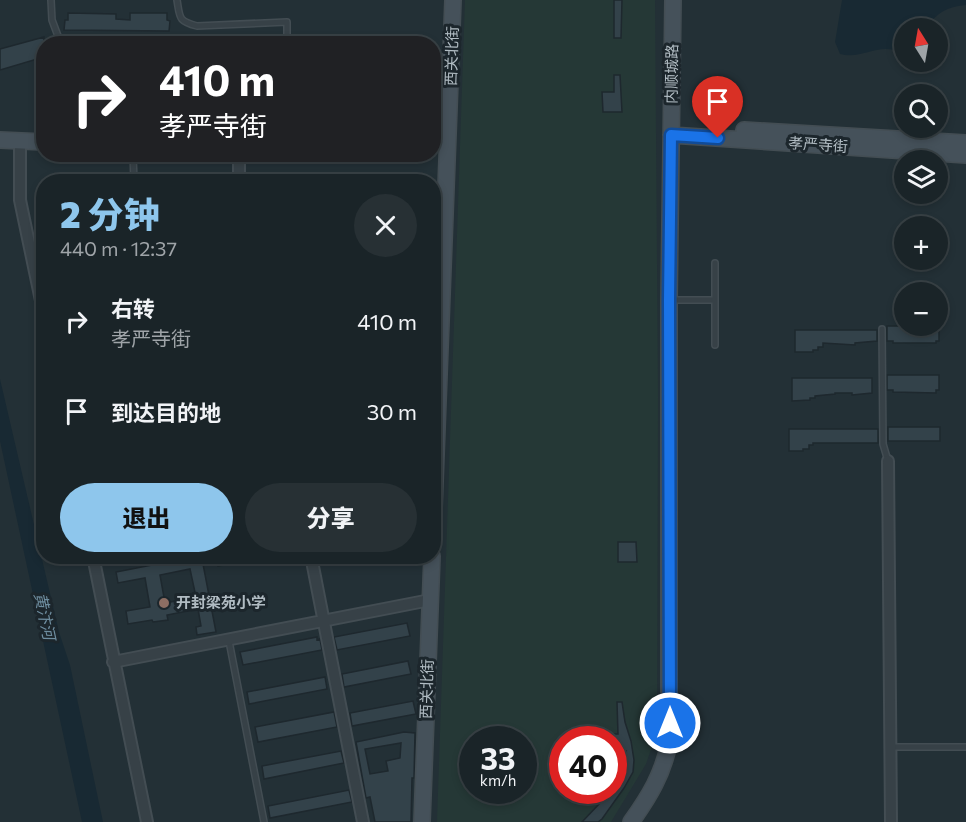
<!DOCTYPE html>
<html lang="zh">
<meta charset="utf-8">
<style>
:root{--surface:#1a2428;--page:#273034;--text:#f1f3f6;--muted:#9fa4a8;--line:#384145;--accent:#8ec6ec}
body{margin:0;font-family:Commissioner,"Noto Sans SC",sans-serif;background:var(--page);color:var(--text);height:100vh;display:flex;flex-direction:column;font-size:22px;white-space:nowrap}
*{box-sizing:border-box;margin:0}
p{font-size:20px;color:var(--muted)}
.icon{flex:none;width:33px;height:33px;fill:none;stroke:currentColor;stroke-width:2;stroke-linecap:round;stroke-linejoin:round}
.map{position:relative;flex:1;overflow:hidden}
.drawer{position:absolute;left:36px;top:174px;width:405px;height:390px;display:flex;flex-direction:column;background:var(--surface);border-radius:24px;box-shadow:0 3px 9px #0003,0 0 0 2px var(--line)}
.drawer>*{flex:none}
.banner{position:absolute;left:36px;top:36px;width:405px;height:126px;border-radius:24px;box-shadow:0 3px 9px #0003,0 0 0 2px var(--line);background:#202124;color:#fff;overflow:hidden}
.needle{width:39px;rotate:349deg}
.controls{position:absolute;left:894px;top:18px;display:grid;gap:12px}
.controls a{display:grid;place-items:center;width:54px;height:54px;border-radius:50%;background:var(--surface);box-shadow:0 3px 9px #0003,0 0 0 2px var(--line);font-size:30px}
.speed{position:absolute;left:459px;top:726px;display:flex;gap:12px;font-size:30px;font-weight:700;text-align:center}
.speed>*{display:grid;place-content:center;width:78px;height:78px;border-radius:50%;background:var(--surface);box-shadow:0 3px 9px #0003,0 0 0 2px var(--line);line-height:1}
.speed small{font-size:15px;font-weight:400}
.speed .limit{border:9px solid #d22;background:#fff;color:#111}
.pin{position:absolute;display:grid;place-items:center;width:51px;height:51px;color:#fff;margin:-62px -26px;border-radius:50% 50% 50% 0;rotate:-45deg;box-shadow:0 0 6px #0007}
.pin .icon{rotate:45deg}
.me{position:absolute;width:66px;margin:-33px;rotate:0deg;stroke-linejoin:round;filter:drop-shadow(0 0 4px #0008)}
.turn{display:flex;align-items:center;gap:21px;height:126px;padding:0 24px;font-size:27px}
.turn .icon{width:78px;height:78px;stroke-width:2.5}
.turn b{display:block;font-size:42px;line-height:51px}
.round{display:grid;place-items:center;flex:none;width:63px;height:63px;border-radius:32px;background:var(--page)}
.overview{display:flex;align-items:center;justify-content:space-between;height:102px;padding:0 24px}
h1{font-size:36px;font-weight:800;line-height:45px;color:var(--accent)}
.button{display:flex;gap:12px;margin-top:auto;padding:12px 24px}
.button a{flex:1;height:69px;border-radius:36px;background:var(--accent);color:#111;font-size:24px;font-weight:800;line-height:69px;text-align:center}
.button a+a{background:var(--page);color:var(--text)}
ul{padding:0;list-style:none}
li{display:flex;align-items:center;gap:18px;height:90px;padding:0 24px}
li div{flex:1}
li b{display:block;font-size:22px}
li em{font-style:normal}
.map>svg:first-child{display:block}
.green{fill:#253836;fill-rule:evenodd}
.water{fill:#182933}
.building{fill:#33424a;stroke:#1e282e;stroke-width:1.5;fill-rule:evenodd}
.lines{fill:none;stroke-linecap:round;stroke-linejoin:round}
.lane-casing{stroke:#434d53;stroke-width:8}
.street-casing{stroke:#434d53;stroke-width:14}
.secondary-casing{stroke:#434d53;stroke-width:18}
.lane{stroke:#374147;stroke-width:5}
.street{stroke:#374147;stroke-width:10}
.secondary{stroke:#45515a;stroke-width:15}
.route-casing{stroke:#114b97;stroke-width:15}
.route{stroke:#1a73e8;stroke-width:10}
.education-dot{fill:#8d6e63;stroke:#1c262c;stroke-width:2}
.labels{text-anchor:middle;stroke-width:6;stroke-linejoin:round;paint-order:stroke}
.street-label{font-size:15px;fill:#b1bcc3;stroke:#1c262c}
.poi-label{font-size:15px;font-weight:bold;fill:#b1bcc3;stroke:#1c262c;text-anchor:start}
.water-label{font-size:16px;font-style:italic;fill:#6e8d9f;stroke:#1c262c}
</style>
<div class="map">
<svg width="966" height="822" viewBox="0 0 966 822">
<rect width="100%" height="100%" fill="#233036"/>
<!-- green -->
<path class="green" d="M465,0H655L658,397L657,732L646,764L611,822H437ZM472,740H524V790H472ZM562,740H614V790H562Z"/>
<!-- water -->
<path class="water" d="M842,0H966V5C949,6 935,13 927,28H904V53C877,41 864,60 840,54L835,42Z
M0,379L59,632L70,665L103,822H82L0,441Z"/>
<!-- building -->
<path class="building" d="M614,0H622L621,38H614Z
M68,13L116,14V19L130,20V13H167V20L170,21L169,31L64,30L65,20H68Z
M44,37V57L0,70V49Z
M614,75H620L622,112H603L602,92H614Z
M887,326H939V341H936V343H893V341H887Z
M795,330H877V341L855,343V345L823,343V347H818V350H813V352H795Z
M887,375H939V390H936V393L893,392V390H887Z
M792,378H872V393L852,395V393H835V394L815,396V398H810V400L792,401Z
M888,427H940V441H888Z
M789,429H878V443H813V445H809V449H803V451H789Z
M618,542H636L637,562H618Z
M198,556H249V560L218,566L217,561L203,564L216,632L197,635L196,627L201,626L198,609L167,615L168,620L153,622L152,620L128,624L126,611L150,607L145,578L118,583L116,572ZM190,569L196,597L165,603L160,575Z
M407,623L410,636L337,650L334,637Z
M317,637V640L320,639L322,650L243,665L240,652Z
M408,661L411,674L344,687L342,674Z
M325,677L327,689L249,704L247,692Z
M413,701L416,714L352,726L350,713Z
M617,702H622L625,722L631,741L634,760L633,772L624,788L602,819L598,822H582L599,804L606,790H614V775L626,751H614V734H618Z
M334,712L337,727L258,742L255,727Z
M404,732L415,733L414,778H412L411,822H375L370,797L366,798L356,742ZM401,743L400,758L386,761L388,771L370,774L365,749Z
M341,751L344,763L264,779L262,766Z
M349,790L352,802L270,818L268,806Z"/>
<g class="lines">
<!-- lane casing -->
<g class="lane-casing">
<path id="lane" d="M51,0L52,20L61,44
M177,0C180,18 178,21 197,26L287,22V44
M133,154L134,182
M671,300H715
M882,329L883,444L888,461
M715,345V263
M229,641L264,822
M890,747H966"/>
</g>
<!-- street casing -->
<g class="street-casing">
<path id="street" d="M20,141V200L44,315
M239,182V154
M888,461L891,822
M93,556L147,822
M311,556L363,822
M113,662L430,600"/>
</g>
<!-- secondary casing -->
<g class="secondary-casing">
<path id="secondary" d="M744,130L966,143
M671,135L966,155
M0,140L44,142
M434,508L453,0
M422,822L432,556
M631,822C649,797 663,774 669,743V300L673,0"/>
</g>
<!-- lane -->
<use href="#lane" class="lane"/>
<!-- street -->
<use href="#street" class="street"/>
<!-- secondary -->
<use href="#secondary" class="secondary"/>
</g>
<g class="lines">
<!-- route casing -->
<g class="route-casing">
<path id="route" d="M670,723L669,300L671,135L718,138"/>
</g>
<!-- route -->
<use href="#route" class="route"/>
</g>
<!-- markers -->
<circle class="education-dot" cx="164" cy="603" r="6"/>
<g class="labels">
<!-- street labels -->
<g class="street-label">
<text transform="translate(452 56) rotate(-88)" y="5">西关北街</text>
<text transform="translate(672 74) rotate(-89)" y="5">内顺城路</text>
<text transform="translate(818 145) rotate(4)" y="5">孝严寺街</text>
<text transform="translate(427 689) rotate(-88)" y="5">西关北街</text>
</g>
<!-- poi labels -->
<g class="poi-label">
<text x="176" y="608">开封梁苑小学</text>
</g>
<!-- water labels -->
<g class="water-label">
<text transform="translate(45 616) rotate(78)" y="6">黄汴河</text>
</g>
</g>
</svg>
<div class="controls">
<a><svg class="needle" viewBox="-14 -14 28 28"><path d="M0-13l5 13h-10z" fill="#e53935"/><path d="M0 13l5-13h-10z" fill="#9fa4a8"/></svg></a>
<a><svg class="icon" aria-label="search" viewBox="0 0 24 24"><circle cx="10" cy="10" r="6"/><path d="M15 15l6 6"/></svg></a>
<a><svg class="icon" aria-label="layers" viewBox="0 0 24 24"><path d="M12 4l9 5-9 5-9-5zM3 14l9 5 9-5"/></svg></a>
<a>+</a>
<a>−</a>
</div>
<div class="speed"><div>33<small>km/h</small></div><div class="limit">40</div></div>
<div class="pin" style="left:718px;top:138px;background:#d93025"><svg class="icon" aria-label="arrive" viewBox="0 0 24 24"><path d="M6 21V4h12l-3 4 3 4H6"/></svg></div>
<svg class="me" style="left:670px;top:723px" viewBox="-20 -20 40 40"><circle r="17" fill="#1a73e8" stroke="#fff" stroke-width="3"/><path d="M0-11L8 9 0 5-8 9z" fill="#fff"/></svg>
<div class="banner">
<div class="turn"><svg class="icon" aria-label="right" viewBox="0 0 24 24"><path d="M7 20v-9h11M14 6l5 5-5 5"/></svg><div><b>410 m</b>孝严寺街</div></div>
</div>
<section class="drawer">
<div class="overview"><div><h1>2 分钟</h1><p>440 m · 12:37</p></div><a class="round"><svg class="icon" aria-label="close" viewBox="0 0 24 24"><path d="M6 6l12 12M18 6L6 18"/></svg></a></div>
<ul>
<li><svg class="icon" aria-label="right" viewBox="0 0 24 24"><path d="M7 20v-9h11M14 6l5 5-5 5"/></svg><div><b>右转</b><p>孝严寺街</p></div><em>410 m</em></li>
<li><svg class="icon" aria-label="arrive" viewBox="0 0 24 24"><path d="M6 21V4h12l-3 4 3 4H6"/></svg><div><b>到达目的地</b></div><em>30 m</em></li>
</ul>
<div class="button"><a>退出</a><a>分享</a></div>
</section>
</div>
